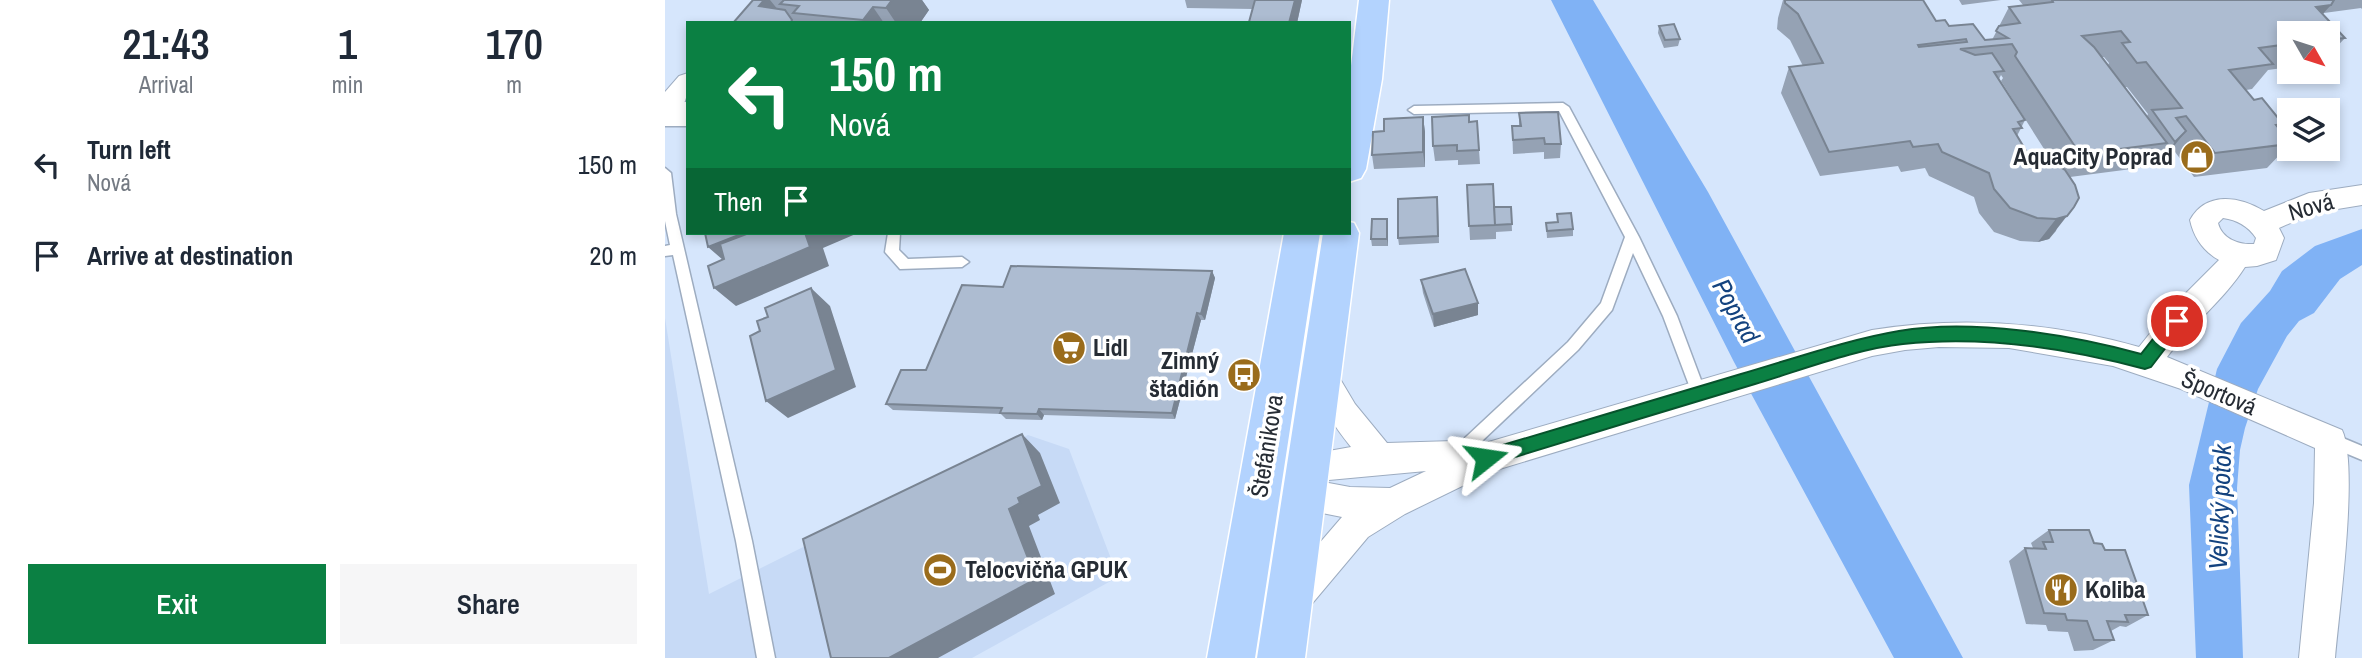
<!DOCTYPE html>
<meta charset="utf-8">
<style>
:root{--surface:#fff;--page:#f6f6f7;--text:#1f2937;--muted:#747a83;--accent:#0b8043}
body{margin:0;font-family:"Archivo Narrow",sans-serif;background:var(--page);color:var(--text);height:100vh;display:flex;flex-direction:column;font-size:26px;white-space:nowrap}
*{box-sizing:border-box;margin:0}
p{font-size:23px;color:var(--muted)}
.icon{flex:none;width:38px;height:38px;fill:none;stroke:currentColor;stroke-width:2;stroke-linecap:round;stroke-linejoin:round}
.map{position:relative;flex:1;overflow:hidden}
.panel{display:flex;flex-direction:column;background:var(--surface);width:665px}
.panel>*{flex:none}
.guide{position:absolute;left:21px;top:21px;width:665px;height:214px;border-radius:0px;box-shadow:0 4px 10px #0003;background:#0b8043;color:#fff;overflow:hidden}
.needle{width:46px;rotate:129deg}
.buttons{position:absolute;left:1612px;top:21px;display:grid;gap:14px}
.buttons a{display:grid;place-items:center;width:63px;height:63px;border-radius:0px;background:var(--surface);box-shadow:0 4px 10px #0003;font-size:35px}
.pin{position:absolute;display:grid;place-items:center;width:60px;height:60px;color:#fff;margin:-30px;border:4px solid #fff;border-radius:50%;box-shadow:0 2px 7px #0007}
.me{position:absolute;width:77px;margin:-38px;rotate:75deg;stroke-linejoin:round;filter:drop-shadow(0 0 5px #0008)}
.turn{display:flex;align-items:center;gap:24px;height:147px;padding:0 28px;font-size:32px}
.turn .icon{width:91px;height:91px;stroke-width:2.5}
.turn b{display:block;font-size:49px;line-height:60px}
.then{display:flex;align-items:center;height:66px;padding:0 28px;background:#0003;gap:14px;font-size:26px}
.eta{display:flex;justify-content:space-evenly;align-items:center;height:119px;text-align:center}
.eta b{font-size:42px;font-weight:600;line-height:49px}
.button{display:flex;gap:14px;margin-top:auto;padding:14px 28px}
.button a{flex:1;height:80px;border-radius:0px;background:var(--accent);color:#fff;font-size:28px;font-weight:600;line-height:80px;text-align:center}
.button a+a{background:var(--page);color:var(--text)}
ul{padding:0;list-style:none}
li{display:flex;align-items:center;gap:21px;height:91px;padding:0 28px}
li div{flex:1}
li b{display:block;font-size:26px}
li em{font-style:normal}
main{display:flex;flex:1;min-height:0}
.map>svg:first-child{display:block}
.built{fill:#c7daf6}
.water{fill:#80b2f5}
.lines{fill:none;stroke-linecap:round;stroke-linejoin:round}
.lane-casing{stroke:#9dacc0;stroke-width:3}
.street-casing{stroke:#9dacc0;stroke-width:2}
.secondary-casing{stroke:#9dacc0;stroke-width:3}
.primary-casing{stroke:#fff;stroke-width:3}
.lane{fill:#fff;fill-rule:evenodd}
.street{fill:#fff;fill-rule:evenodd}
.secondary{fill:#fff;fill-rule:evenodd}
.primary{fill:#b3d3fe;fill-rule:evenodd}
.wall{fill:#95a2b4;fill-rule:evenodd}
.shaded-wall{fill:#798492}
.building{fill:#adbcd1;stroke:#798492;stroke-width:2;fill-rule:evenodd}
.route{fill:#0b8043;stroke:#07532c;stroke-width:2}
.labels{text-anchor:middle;stroke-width:7;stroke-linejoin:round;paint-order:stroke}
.poi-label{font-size:24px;font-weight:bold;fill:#262c34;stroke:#fff;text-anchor:start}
.street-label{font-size:24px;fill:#262c34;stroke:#fff}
.water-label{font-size:26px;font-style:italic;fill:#14437f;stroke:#fff}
</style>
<main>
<section class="panel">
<div class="eta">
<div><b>21:43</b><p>Arrival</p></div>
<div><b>1</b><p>min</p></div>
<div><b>170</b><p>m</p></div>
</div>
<ul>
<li><svg class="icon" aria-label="left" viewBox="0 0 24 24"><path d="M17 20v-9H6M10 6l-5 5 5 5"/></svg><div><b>Turn left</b><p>Nová</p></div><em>150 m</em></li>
<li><svg class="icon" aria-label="arrive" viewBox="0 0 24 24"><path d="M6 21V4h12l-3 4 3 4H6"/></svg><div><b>Arrive at destination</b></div><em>20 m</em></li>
</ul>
<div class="button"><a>Exit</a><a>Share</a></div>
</section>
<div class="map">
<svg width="1697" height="658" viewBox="0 0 1697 658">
<rect width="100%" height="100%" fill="#d6e6fc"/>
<!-- built -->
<path class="built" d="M0,318L44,594L363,435L404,449L453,577L307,658H0Z"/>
<!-- water -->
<path class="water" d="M886,0H928L1043,192L1298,658H1229L1069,362Z
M1697,229V265L1675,279L1649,313L1634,321L1622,336L1593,389L1580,428L1575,450L1572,488L1578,658H1531L1524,485L1552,369L1576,323L1605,291L1617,271L1650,246Z"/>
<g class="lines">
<!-- lane casing -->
<g class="lane-casing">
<path id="lane" d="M898,103L904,107L974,237L1012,316L1042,396L1040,401L1035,402L1030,401L998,316L968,253L947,310L913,350L797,460L792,462L787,460L784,455L787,450L903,342L936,303L960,237L894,111L749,114L743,110L749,106Z
M0,168L6,173L11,214L87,541L110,658H92L71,541L8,255L0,256V246L5,245L0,221Z
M223,233H235L234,250L243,259L297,257L304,262L297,267L235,269L220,252Z
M1666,433L1697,446V460L1661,445L1658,440L1661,435Z"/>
</g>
<!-- street casing -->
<g class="street-casing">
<path id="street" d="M23,73C23,94 23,111 0,118V92L14,76Z
M1697,185V205L1648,213L1614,228L1619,238L1611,260L1592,266L1580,267C1559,300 1526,325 1502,357L1677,430C1694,466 1674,611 1670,658H1634L1649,503L1650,448L1516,389L1448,366L1344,348L1274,347L1240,350L1207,356L828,471L740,514L703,537L640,612L628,618L616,612L610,600L616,588L677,517L647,511L610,498L607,491L597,493L585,489L581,478L585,467L597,463L686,447C668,425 654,401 642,376L646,367L657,363L668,367L690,404L722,443L789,441L820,443L1207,330C1297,316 1386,322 1474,347L1502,312L1554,260C1538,251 1529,238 1525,220C1541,191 1574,196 1599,211L1644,193ZM1558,218C1572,220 1583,226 1591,238L1589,244C1574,245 1557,239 1553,223ZM761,471L725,488L685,487L653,481Z"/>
</g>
<!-- secondary casing -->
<g class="secondary-casing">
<path id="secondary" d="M0,102H23V126H0Z"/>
</g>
<!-- primary casing -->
<g class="primary-casing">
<path id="primary" d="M694,0H724L717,79L701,169L696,178L684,182V82Z
M684,222L689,223L694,233L640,658H592L658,233H684Z
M619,233H655L590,658H542Z"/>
</g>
<!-- lane -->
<use href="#lane" class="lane"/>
<!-- street -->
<use href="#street" class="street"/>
<!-- secondary -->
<use href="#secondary" class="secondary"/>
<!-- primary -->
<use href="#primary" class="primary"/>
</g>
<!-- wall -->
<path class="wall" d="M88,0H257L264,10L255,23H68Z
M520,0H637L632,23H584L588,9L522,8Z
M1118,0H1258L1271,21L1320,40H1327L1344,7L1358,5L1354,0H1697V9L1696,8L1659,13L1658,14L1680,38L1662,57V33H1624V67L1603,70L1587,89L1581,90L1589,100L1618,124L1614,129L1624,141V145L1602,168L1529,177L1507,148L1490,166L1486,161L1482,167L1405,177L1391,231L1384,239L1373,242L1355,241L1329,232L1314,213L1309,197L1264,176L1260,168L1236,172L1233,166L1155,176L1116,93L1124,67L1138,66L1125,40L1112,29L1113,18ZM1437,57H1439L1444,63L1443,65ZM1336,75L1338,78L1336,81L1388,163L1363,154L1352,136L1360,120L1334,79ZM1460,87H1462L1483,114L1482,116Z
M1294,0H1336L1297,5Z
M994,26L1015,39L1013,46L999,48L993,33Z
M854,113L896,144L895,158L879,159V152L848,154L847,126H854Z
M758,117L760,132V167L709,169L707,155L719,131Z
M812,121L815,164L793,165V160L770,161L768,146L804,122Z
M802,185L829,207H846L847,231L831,232V239L805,240Z
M773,204L774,243L734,245L733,238Z
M892,214L908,229V236L882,238L881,223H892Z
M723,226V246H707L706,239Z
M547,271L550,278L540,320H536L510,419L379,415L377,420L341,419L336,414L228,410L221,404L261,370L338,287Z
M756,280L813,315L769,327L758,293Z
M1384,530L1429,543L1440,550L1483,615L1461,627L1455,626L1446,631L1449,640L1428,650L1409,651L1403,632L1383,631L1381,625L1361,624L1344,561L1360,548H1368L1366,543Z"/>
<!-- shaded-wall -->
<path class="shaded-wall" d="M99,0H105L114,11L94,6Z
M227,0H257L264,10L255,23H231L221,8Z
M630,0H637L632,23H624Z
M1666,5L1643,30L1651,7Z
M208,7L219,23H200L198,20Z
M758,117L760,132V167L758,152Z
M1521,131L1501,156L1490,166L1510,142Z
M1409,207L1384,239L1373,242L1391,219Z
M722,219L723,226V246L722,239Z
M79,233H115L58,260L43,247Z
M140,233H193L158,248L164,266L71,306L49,288Z
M547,271L550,278L540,320L536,314Z
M146,288L165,306L191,387L123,418L101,401Z
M813,303V315L769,327L768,314Z
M532,313L536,320L510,419L507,413Z
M374,409L379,415L377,420L372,414Z
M357,434L375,453L395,503L373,515L375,520L364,526L390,594L273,658H224L353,498Z"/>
<!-- building -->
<path class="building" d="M88,0H99L94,6L120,10L127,20L125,23H68Z
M119,0H227L221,8L208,7L198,20L128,13L134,6L115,4Z
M590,0H630L624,23L584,22Z
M1120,0H1258L1271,21L1280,20L1284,26L1308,24L1320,40L1343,38L1331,31L1334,26L1355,23L1344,7L1388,2L1387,0H1669L1666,5L1651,7L1680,38L1662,40V33H1624V44L1594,48L1608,64L1564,70L1589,100L1597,98L1618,124L1611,125L1624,141V144L1550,153L1521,116L1511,118L1521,131L1510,142L1487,110L1517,108L1481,62L1472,63L1457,43L1465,42L1456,31L1417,36L1429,47L1502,143L1415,154L1350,56L1352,52L1347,44L1295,49L1310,55L1327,53L1339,71L1329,72L1360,120L1353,122L1357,128L1348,129L1363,154L1380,158L1400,170L1410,185L1414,198L1409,207L1402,216L1391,219L1372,218L1345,208L1329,189L1324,173L1277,152L1273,144L1248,147L1245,141L1164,152L1124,67L1158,63L1133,14L1120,3ZM1301,39L1302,42L1254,47L1253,45Z
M1009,24L1015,39L1000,40L994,26Z
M893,112L896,144H880L879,138L848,140L847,126H856L854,113Z
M804,115V122L812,121L814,150L792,151V145L768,146L767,117Z
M758,117V152L707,155L708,132L719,131V119Z
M828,184L830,225L804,226L802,185Z
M772,197L773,236L733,238V199Z
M829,207H846L847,224L830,225Z
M906,213L908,229L882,231L881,223L893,222L892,214Z
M707,219H722V239H706Z
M40,233H79L43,247Z
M84,233H140L145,247L49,288L43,266L59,259L55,244Z
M346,266L547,271L536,314L532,313L507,413L374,409L372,414L335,413L337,408L221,404L236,370H261L297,285L338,287Z
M800,269L813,303L768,314L756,280Z
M146,288L171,370L101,401L85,336L95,331L92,321L103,317L100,308Z
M357,434L377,486L353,498L355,503L344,509L371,579L224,658H166L138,539Z
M1384,530H1424L1429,543L1437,544L1440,550H1460L1483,615H1460L1463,622L1442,621L1449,640H1429L1422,621L1402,620L1400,614L1379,613L1360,548L1381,549L1378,542H1388Z"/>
<!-- route -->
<path class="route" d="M1512,314L1518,316L1520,321L1518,325L1486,367L1480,369C1402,348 1319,335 1238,344C1194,348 1134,371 1090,384C1000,411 911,438 821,466L815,463L812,458L815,452L821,450C906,425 991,399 1076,374C1128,359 1181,340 1234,331C1307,318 1406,335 1476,354L1506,316Z"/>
<!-- icons -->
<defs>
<g id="shop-disc" transform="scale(1.75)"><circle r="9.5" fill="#9a6c1c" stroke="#fff"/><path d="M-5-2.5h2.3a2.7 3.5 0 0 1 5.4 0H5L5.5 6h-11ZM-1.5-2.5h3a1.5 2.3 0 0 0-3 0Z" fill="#fff"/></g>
<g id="supermarket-disc" transform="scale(1.75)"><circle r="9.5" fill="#9a6c1c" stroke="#fff"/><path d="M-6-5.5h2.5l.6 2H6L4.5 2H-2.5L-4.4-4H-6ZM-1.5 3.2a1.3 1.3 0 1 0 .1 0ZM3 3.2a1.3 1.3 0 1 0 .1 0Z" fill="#fff"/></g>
<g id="bus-disc" transform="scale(1.75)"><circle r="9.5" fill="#9a6c1c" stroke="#fff"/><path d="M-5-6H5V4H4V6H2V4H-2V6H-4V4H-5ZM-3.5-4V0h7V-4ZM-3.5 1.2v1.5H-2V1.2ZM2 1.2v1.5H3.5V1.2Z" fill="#fff"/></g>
<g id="stadium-disc" transform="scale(1.75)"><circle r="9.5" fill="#9a6c1c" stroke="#fff"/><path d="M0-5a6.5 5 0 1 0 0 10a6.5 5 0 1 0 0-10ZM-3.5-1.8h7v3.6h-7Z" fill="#fff"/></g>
<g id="restaurant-disc" transform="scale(1.75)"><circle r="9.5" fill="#9a6c1c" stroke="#fff"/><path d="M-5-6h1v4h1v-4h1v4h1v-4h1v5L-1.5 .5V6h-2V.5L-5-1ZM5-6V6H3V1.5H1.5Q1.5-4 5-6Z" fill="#fff"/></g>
</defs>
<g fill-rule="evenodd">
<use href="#shop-disc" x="1532" y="157"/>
<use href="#supermarket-disc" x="404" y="348"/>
<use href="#bus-disc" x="579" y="375"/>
<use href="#stadium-disc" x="275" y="570"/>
<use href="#restaurant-disc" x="1396" y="590"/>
</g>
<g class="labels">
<!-- poi labels -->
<g class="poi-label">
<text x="1508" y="165" text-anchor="end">AquaCity Poprad</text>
<text x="428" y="356">Lidl</text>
<text x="554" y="369" text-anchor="end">Zimný<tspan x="554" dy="28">štadión</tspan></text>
<text x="300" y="578">Telocvičňa GPUK</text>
<text x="1420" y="598">Koliba</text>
</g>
<!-- street labels -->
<g class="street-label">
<text transform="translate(1646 207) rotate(-16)" y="8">Nová</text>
<text transform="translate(1554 393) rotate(23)" y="8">Športová</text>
<text transform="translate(602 446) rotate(-81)" y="8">Štefánikova</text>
</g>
<!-- water labels -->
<g class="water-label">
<text transform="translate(1071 311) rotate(61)" y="9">Poprad</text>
<text transform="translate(1555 507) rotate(-88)" y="9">Velický potok</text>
</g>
</g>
</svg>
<div class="buttons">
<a><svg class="needle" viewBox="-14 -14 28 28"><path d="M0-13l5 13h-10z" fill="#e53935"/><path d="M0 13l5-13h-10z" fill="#747a83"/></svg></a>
<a><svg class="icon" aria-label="layers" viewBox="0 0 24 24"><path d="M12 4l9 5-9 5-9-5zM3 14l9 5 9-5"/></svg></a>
</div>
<div class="pin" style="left:1512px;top:321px;background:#d93025"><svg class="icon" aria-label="arrive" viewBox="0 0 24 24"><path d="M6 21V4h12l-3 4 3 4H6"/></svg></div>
<svg class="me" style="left:821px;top:458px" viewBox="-20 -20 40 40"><path d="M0-17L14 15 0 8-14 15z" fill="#0b8043" stroke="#fff" stroke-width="4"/></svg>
<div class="guide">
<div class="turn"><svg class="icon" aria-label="left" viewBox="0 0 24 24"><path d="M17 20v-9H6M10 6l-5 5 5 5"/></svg><div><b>150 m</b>Nová</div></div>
<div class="then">Then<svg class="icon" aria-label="arrive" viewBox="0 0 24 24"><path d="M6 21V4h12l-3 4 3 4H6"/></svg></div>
</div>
</div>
</main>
